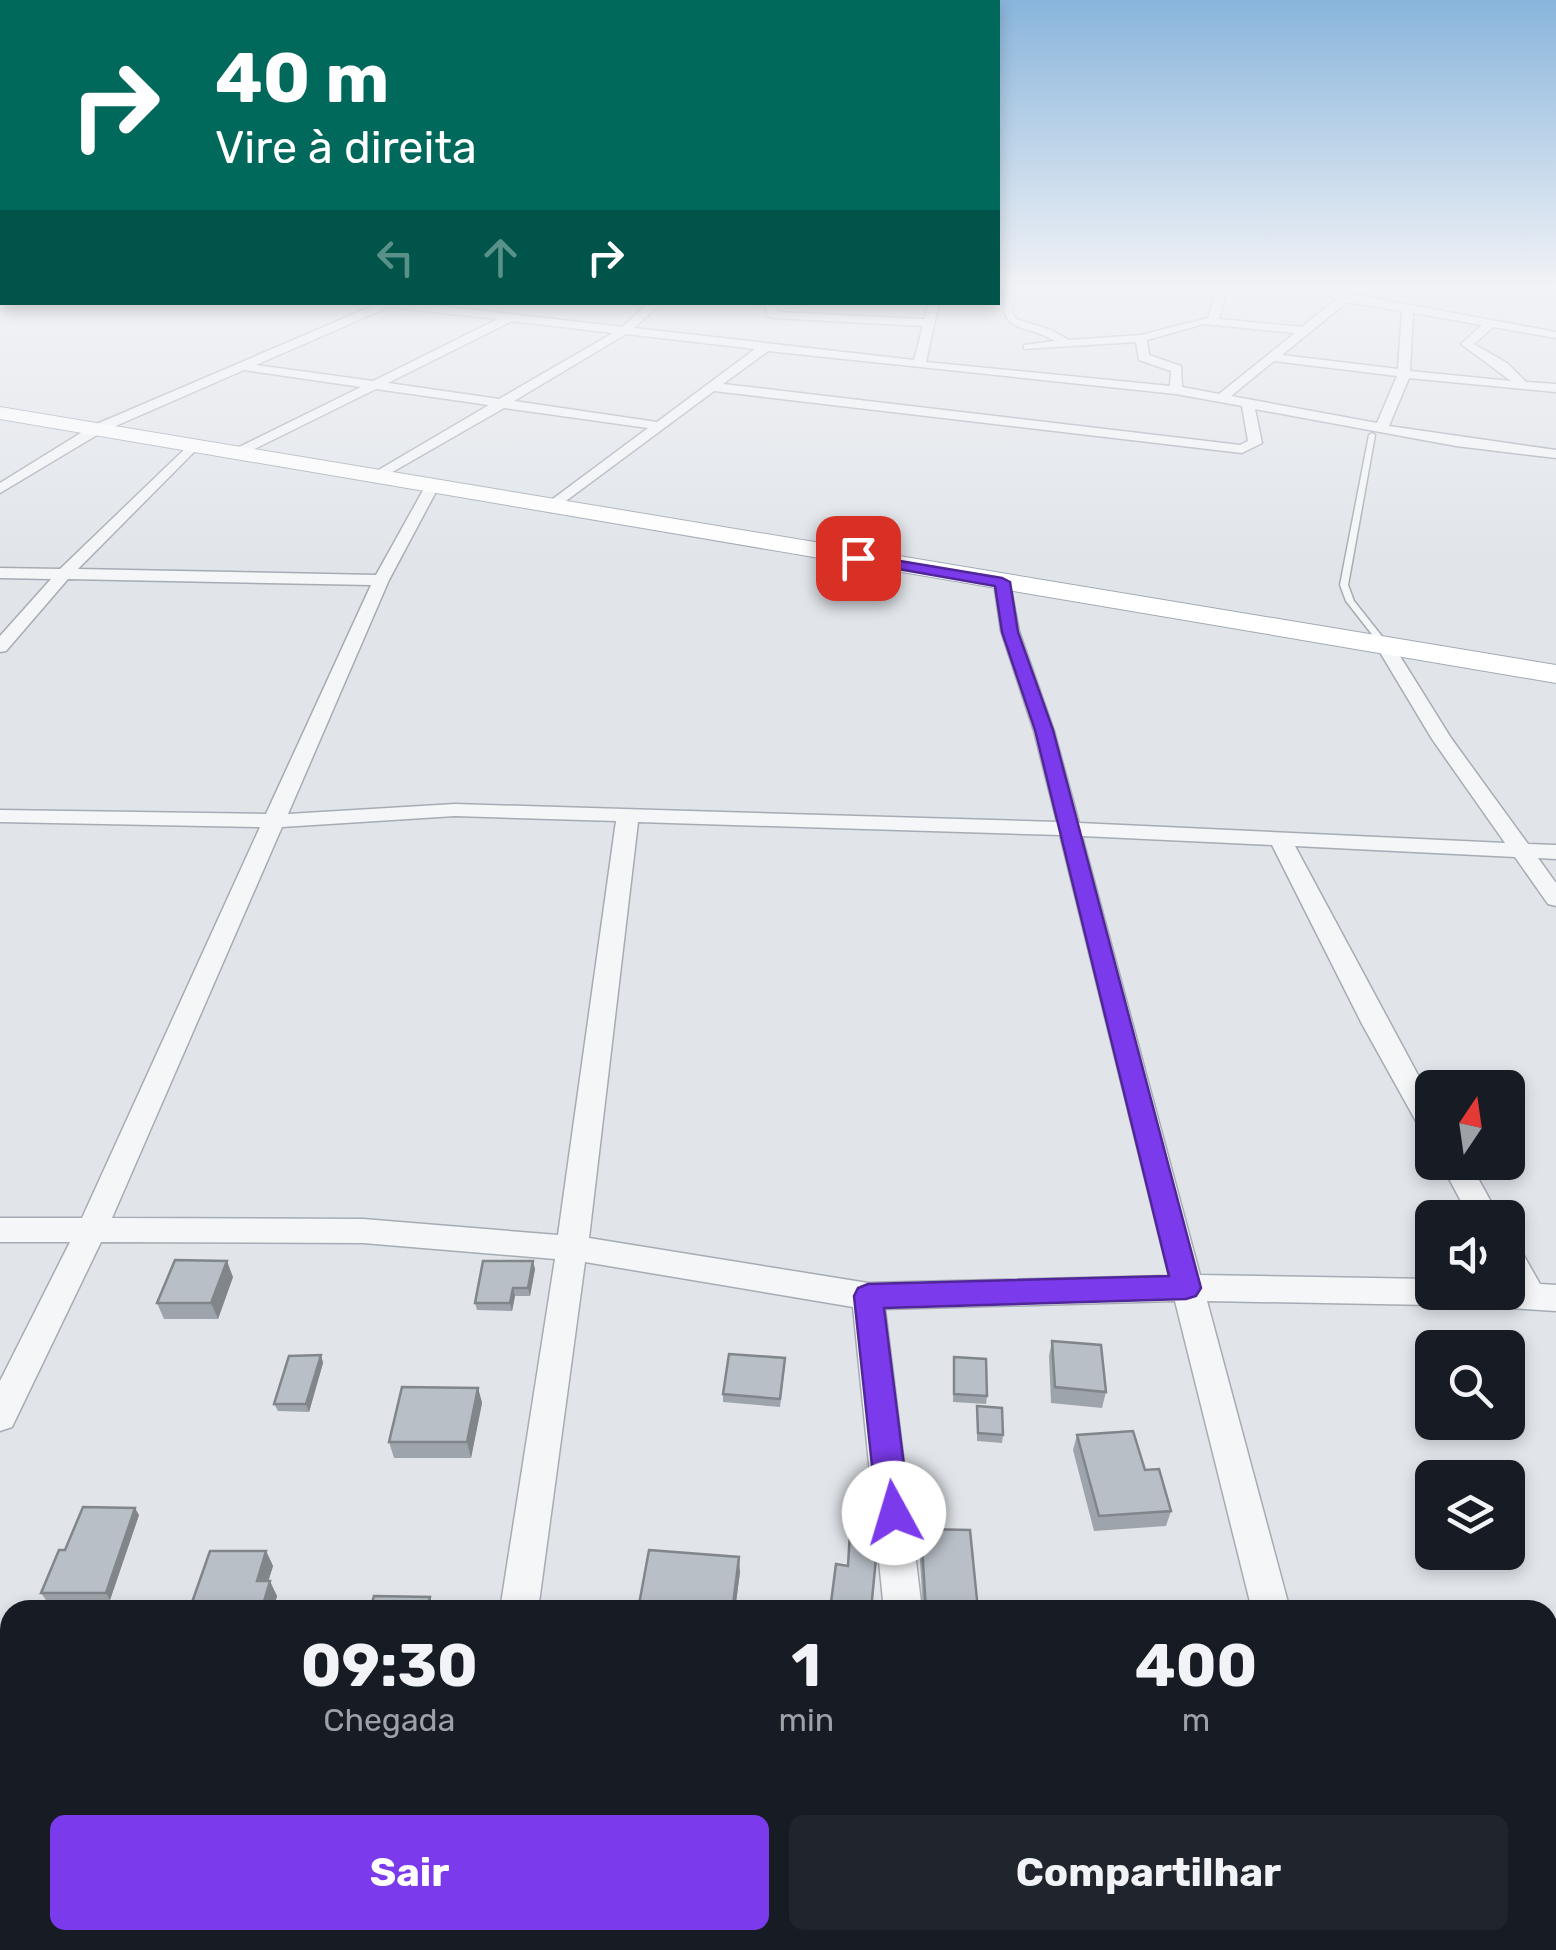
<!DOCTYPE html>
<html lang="pt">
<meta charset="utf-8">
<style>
:root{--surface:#171b24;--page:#20242c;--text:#f1f3f6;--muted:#9ea1a6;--accent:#7c3aed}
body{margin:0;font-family:Rubik,sans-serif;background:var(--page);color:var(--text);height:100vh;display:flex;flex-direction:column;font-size:38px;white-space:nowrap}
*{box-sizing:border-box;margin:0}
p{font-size:32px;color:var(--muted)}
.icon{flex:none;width:55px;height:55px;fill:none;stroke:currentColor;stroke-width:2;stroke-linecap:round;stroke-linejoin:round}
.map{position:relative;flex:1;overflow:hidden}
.panel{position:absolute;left:0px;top:1600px;width:1558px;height:350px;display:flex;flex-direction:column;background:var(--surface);border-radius:30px 30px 0 0;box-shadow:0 5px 15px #0003}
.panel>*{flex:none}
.top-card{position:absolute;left:0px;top:0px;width:1000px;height:305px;box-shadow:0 5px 15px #0003;background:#00695c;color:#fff;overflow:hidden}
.needle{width:65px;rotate:13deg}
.fabs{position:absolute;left:1415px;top:1070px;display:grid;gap:20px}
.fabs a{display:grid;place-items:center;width:110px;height:110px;border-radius:15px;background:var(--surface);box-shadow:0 5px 15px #0003;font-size:50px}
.pin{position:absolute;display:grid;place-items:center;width:85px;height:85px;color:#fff;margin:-42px;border-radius:20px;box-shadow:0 5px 15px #0006}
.me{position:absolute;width:110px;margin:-55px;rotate:354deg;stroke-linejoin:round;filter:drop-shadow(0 0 8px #0008)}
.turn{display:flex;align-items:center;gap:35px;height:210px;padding:0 50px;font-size:45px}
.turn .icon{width:130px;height:130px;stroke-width:2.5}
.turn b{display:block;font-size:70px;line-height:85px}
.lanes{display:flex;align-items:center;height:95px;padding:0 50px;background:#0003;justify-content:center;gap:50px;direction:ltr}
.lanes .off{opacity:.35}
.eta{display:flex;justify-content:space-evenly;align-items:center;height:170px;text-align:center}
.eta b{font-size:60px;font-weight:700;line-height:70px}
.primary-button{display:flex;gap:20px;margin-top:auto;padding:20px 50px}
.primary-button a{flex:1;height:115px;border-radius:15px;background:var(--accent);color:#fff;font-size:40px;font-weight:700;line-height:115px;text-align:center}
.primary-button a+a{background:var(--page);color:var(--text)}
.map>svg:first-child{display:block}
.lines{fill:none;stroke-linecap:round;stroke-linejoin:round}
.lane-casing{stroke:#a6acb4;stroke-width:3}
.street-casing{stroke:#a6acb4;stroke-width:3}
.primary-casing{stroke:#a0aab5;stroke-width:2}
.lane{fill:#f4f6f8;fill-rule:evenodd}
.street{fill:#f4f6f8;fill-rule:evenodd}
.primary{fill:#fff;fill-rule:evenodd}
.wall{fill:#9ea4ab}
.shaded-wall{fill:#81868b}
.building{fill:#b8bfc7;stroke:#81868b;stroke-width:2.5}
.route{fill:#7c3aed;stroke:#51269a;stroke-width:2.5}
</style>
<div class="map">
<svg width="1556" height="1950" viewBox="0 0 1556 1950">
<rect width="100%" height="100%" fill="#e1e5ea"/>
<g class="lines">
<!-- lane casing -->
<g class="lane-casing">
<path id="lane" d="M1372,433L1375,435L1348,585L1354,601L1388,644L1384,647L1381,646L1346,601L1340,585L1369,435Z"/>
</g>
<!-- street casing -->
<g class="street-casing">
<path id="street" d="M1005,289H1015L1012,312L1016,319L1051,330L1069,340L1141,335L1208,318L1217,289H1227L1219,319L1302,327L1337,299L1309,289H1324L1556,332V338L1493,327L1474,344L1507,363L1526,382L1556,384V392L1409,378L1389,426L1556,450V458L1456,446L1255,409L1262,443L1242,453L714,391L551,512L543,507L546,504L648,428L504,408L375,482L368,478L370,475L489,405L376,389L236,458L229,454L231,451L361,387L244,370L102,432L0,493V483L92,426L375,305L370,302H407L622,327L650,302H662L634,328L914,360L923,326L775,318L767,316L766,307L751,302L776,303L777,312L924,319L929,302H939L926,362L1170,386L1171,371L1139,360L1136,342L1024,349V345L1055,341C1023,322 998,336 1005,289ZM1347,302L1402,311L1398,369L1282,355ZM389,307L498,319L373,381L256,365ZM1413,313L1482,325L1461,344L1511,381L1410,371ZM512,321L613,333L499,399L388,383ZM1204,324L1295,333L1219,394L1182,387L1181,366L1149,355L1147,340ZM626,334L755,349L657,422L514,401ZM768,351L1176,394L1242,406L1248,441L1240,445L723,384ZM1274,361L1397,376L1377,423L1231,396Z
M191,443L198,447L196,450L78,569L376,575L426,485L438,488L389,580L288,814L455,804L1057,822L1034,731L1001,631L994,583L1002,578L1010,583L1019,631L1054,731L1079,823L1505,843L1432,739L1375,644L1384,639L1390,640L1451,738L1528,844L1556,845V859L1538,858L1556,883V906L1548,904L1515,857L1295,846L1432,1101V1135L1422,1132L1362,1024L1272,845L1082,836L1200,1275L1432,1279V1292H1508V1244L1519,1247L1540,1284L1556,1285V1311L1463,1305L1452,1301L1448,1293L1443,1301L1432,1305L1207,1301L1290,1610H1252L1175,1301L885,1309L922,1610H884L853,1307L585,1262L538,1610H500L555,1259L363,1243L101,1242L12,1427L0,1431V1381L70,1242H0V1218H82L260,827L0,822V810L266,814L371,585L68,579L6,651L0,652V636L51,579L0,578V568L60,569ZM455,816L616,821L558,1235L363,1219L112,1218L282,827ZM638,822L1060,835L1169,1276L868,1283L589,1238Z
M1440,1162H1469L1500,1218H1470Z
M447,1940H493L492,1950H446Z
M898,1940H944V1950H898Z
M1343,1940H1389L1392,1950H1346Z"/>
</g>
<!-- primary casing -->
<g class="primary-casing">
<path id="primary" d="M0,407L1556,665V683L0,419Z"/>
</g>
<!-- lane -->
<use href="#lane" class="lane"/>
<!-- street -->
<use href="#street" class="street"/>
<!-- primary -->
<use href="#primary" class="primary"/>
</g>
<!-- wall -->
<path class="wall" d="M535,1269L530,1296H515L512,1311L477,1310L475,1303Z
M233,1277L218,1319H164L157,1303Z
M1052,1341L1106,1392L1102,1408L1051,1403L1049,1356Z
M321,1355L323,1363L309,1412L278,1411L274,1404Z
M954,1357L987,1396L986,1404L953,1402Z
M785,1366L780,1407L723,1402V1394Z
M1508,1385L1518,1405L1513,1413H1508Z
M478,1388L482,1403L471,1458H394L389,1442Z
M977,1406L1003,1435L1002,1443L977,1441Z
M1077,1435L1145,1470L1171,1511L1166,1526L1094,1531L1073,1450Z
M139,1515L110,1600H46L41,1593L65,1550Z
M921,1529L978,1610H923L919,1544Z
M266,1551L273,1566L268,1581L277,1596L273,1610H192L190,1608Z
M740,1572L735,1610H638Z
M10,1656V1789L8,1794H0V1679Z
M1556,1792V1818L1549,1800Z
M1548,1857H1556V1936H1548Z"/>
<!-- shaded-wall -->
<path class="shaded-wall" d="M227,1261L233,1277L218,1319L211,1303Z
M533,1261L535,1269L530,1296L528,1288Z
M513,1288L515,1296L512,1311L510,1303Z
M321,1355L323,1363L309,1412L306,1404Z
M478,1388L482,1403L471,1458L467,1442Z
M135,1508L139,1515L110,1600L106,1593Z
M266,1551L273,1566L264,1595L257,1581Z
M739,1557L740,1572L735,1610H733Z
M270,1581L277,1596L273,1610H263Z
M430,1597L434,1610H427Z
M10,1761V1789L8,1794L0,1785Z
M0,1866L5,1870L0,1883Z
M68,1940H75L73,1950H65Z
M232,1940H238L235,1950H228Z
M312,1940H318L315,1950H309Z"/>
<!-- building -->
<path class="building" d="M175,1260L227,1261L211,1303H157Z
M483,1261H533L528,1288H513L510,1303H475Z
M1052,1341L1101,1345L1106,1392L1055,1387Z
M729,1354L785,1358L780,1399L723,1394Z
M321,1355L306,1404H274L289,1356Z
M954,1357L986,1359L987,1396L954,1394Z
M1508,1385L1518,1405H1508Z
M402,1387L478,1388L467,1442H389Z
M977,1406L1002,1408L1003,1435L978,1433Z
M1133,1431L1145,1470L1159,1469L1171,1511L1099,1516L1077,1435Z
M852,1497L870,1499L876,1558L871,1610H830L836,1564L848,1566Z
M83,1507L135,1508L106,1593H41L59,1550H65Z
M921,1529L970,1530L978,1610H926Z
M649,1550L739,1557L733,1605L706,1603L705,1610H638Z
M210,1551H266L257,1581H270L262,1608H190Z
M374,1596L430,1597L427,1610H370Z
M1030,1604L1058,1607V1610H1030Z
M10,1656V1761L0,1785V1679Z
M1548,1857H1556V1926H1548Z
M30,1940H68L65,1950H27Z
M190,1940H232L228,1950H187Z
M282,1940H312L309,1950H280Z
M342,1943L441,1949L341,1950Z"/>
<!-- sky -->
<linearGradient id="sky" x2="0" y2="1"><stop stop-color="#89b5dc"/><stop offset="0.51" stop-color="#f2f3f6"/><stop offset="1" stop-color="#f2f3f6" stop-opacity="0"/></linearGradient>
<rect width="1556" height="562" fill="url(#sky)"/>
<!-- route -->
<path class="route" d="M858,554L1002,578L1010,582L1018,632L1053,730L1201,1288L1196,1296L1186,1299L884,1308L910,1513L905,1524L894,1529L882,1524L877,1513L854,1296L858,1288L868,1284L1169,1276L1035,730L1002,632L995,586L853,561L851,558Z"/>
</svg>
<div class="fabs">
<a><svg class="needle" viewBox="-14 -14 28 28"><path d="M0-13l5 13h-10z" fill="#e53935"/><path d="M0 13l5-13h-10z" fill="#9ea1a6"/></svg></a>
<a><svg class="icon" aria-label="sound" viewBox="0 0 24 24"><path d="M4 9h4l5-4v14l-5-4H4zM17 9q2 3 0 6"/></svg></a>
<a><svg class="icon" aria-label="search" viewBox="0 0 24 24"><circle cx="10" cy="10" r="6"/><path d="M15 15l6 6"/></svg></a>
<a><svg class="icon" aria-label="layers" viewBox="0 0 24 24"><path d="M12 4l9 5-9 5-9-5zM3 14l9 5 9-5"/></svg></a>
</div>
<div class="pin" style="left:858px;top:558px;background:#d93025"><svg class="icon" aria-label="arrive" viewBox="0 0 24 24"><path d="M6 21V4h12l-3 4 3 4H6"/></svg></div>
<svg class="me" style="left:894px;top:1513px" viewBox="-20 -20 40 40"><circle r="19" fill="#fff"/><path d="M0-13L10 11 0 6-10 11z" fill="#7c3aed"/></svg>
<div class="top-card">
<div class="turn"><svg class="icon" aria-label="right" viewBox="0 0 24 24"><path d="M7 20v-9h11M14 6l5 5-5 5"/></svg><div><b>40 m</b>Vire à direita</div></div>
<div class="lanes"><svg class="icon off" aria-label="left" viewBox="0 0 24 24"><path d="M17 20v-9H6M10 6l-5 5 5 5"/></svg><svg class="icon off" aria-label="ahead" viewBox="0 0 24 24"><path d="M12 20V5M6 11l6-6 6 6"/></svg><svg class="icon" aria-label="right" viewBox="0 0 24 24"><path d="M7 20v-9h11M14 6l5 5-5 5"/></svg></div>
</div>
<section class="panel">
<div class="eta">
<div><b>09:30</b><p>Chegada</p></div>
<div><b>1</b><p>min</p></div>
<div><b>400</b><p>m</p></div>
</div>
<div class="primary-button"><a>Sair</a><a>Compartilhar</a></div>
</section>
</div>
